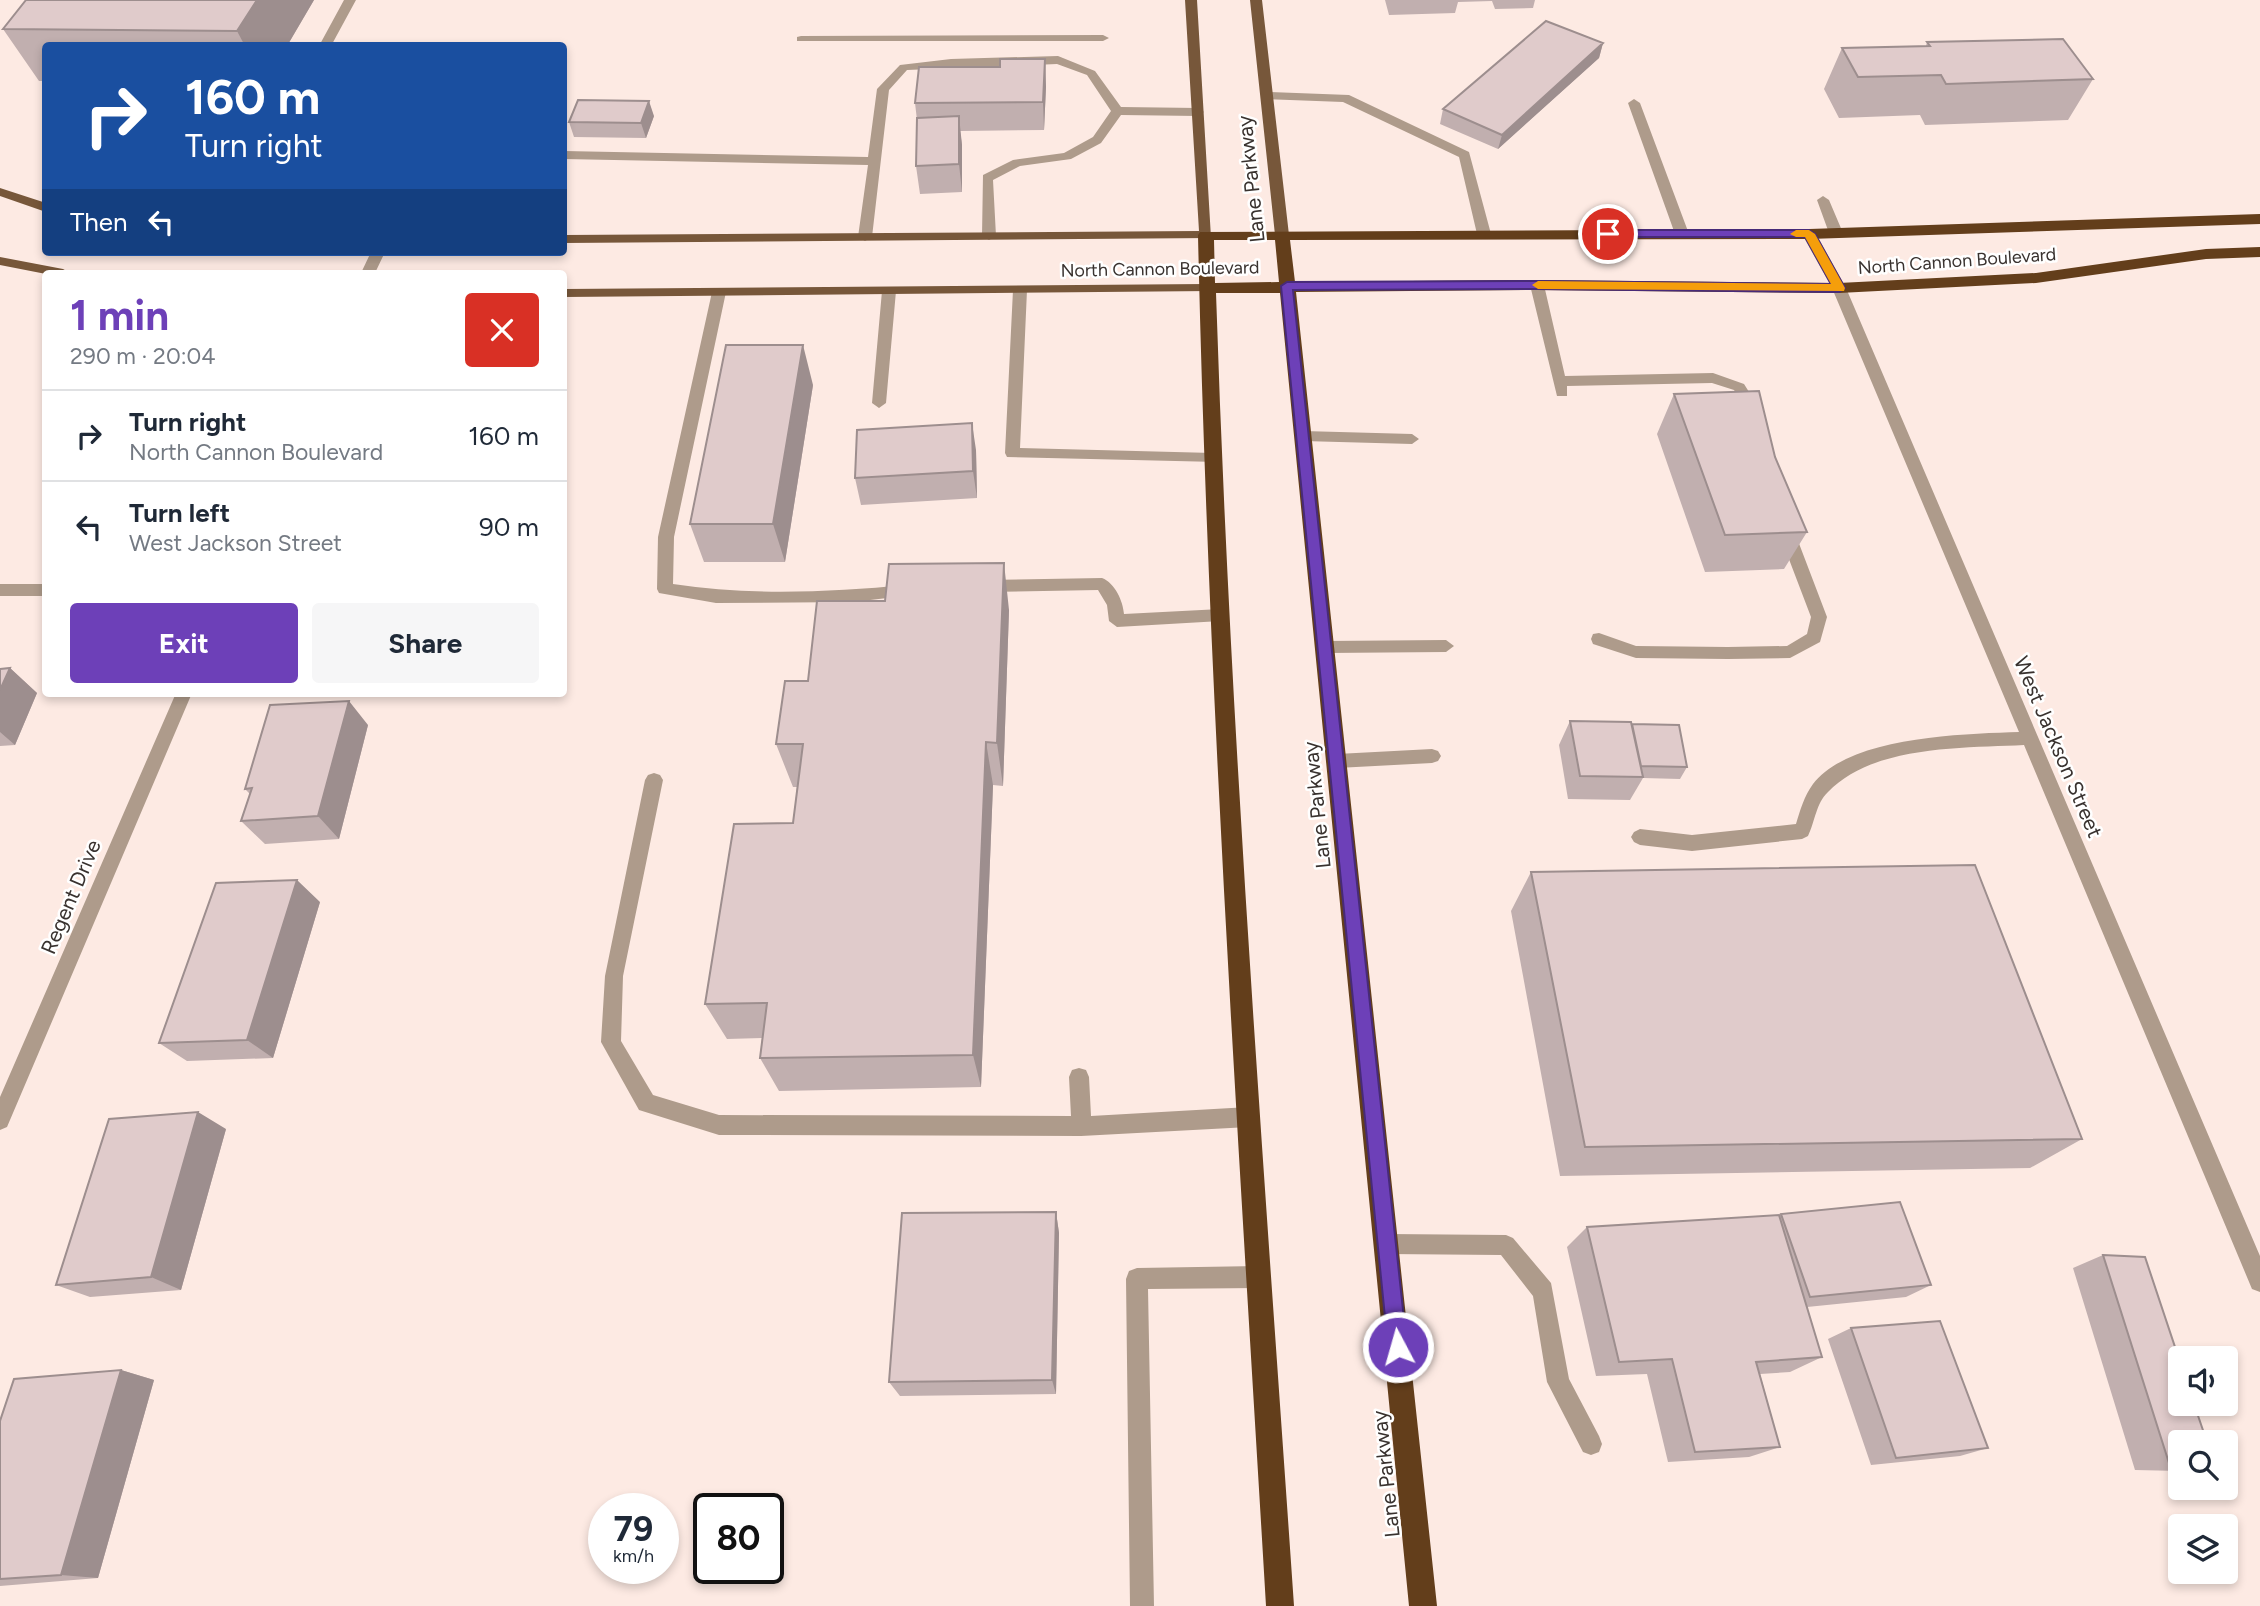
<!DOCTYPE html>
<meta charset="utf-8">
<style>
:root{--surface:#fff;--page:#f6f6f7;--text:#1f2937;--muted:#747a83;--line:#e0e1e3;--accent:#6d40b8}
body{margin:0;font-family:Figtree,sans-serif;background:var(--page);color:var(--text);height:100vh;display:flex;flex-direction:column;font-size:26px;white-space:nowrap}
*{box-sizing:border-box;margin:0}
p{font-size:23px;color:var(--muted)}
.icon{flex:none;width:38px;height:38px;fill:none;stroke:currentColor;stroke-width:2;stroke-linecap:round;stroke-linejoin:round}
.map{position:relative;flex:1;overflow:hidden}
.sheet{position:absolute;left:42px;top:270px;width:525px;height:427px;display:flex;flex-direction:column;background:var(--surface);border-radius:7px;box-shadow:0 4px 10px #0003}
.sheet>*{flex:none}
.top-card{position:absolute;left:42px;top:42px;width:525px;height:214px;border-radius:7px;box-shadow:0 4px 10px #0003;background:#1a4fa0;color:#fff;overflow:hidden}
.buttons{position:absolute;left:2168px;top:1346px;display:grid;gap:14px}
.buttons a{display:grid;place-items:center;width:70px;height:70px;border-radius:7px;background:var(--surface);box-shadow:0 4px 10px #0003;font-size:35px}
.speed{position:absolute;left:588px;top:1493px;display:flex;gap:14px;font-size:35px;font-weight:700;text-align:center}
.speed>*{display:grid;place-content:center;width:91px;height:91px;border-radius:50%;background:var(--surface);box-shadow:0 4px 10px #0003;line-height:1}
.speed small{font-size:18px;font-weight:400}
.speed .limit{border:4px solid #111;border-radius:10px;background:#fff;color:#111}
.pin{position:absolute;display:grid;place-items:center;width:60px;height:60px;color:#fff;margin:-30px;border:4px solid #fff;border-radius:50%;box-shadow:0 2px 7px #0007}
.me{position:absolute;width:77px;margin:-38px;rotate:354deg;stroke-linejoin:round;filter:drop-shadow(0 0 5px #0008)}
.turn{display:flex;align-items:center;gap:24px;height:147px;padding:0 28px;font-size:32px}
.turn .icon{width:91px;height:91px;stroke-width:2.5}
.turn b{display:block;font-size:49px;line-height:60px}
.then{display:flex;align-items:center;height:66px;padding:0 28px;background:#0003;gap:14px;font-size:26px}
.round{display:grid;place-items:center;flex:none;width:74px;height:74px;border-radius:7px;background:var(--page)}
.head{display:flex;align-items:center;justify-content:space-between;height:119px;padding:0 28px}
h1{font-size:42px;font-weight:700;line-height:52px;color:var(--accent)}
.button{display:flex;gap:14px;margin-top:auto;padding:14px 28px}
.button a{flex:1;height:80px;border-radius:7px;background:var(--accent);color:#fff;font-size:28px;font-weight:700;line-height:80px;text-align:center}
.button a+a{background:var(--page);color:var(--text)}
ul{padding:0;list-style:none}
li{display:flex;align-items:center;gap:21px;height:91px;padding:0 28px;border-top:2px solid var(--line)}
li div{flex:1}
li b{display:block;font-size:26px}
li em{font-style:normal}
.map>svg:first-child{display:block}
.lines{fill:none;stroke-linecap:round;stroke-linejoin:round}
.minor{fill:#ae9b8b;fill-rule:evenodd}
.major{fill:#77573a;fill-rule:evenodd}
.highway{fill:#633e1b;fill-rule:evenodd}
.wall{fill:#c1afaf}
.shaded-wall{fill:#9d8e8e}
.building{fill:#e0cbcb;stroke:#9d8e8e;stroke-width:2}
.route{fill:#6d40b8;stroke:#472a78;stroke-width:2}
.slow{fill:#f59e0b}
.labels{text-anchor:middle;stroke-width:5;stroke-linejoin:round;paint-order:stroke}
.far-street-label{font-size:18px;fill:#39322f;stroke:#fff}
.street-label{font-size:21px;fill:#39322f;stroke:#fff}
</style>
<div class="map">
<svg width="2260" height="1606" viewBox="0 0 2260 1606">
<rect width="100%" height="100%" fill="#fdeae3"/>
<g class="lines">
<!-- minor -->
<path class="minor" d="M344,0H356L331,46H319Z
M801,36L1103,35L1109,38L1103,41H797V37Z
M1058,56L1095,71L1121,107L1198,108L1204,112L1198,116L1121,115L1101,143L1071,159L1020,166L993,180L996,236L989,240L982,236L983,175L1013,160L1064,153L1093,137L1111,111L1087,75L1057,64L907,70L889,90L872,237L865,241L858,237L868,165L564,159V151L868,157L877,89L900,65L951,59Z
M1267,92L1349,95L1469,152L1491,234L1484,238L1477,234L1459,157L1343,102L1263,99V93Z
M1634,99L1640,103L1689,234L1687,237H1677L1675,234L1628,103Z
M1823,196L1829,200L1843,233L1841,236H1831L1829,233L1817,200Z
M1809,230L1816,234L1846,288L2260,1256V1292L2252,1289L2024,745C1964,748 1873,745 1828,792C1816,803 1815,822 1808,836L1802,839L1692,851L1640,845L1634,842L1631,837L1634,832L1640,829L1692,835L1796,824C1800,811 1804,796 1813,784C1850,736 1963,734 2019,732L1832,288L1802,234Z
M371,252H385L375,273H361Z
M1537,281L1544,285L1565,376L1713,373L1744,384L1761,411L1754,416L1749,415L1734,390L1712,383L1567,386V396H1557L1530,285Z
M1020,286L1027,290L1020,448L1213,453L1218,454L1220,458L1218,462L1007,457L1005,453L1013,290Z
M889,287L896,291L886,403L879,408L872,403L882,291Z
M719,288L726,292L674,537L673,584C750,596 830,592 907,585L915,591L913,595L853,602L716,603L659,593L657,589L658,537L712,292Z
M1303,431L1412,434L1419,439L1412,444L1303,441L1296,436Z
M1787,527L1795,533L1827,617L1820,642L1790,658L1728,659L1636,658L1593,644L1591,639L1593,634L1599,633L1636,646L1728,647L1787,646L1807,634L1811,617L1779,533Z
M1102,578C1115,583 1123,601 1124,614L1221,609L1229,615L1221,621L1117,627L1109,621L1107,605L1098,590L984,592L976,586L984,580Z
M0,584H46V596H0Z
M1446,640L1454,646L1446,652L1326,653L1318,647L1326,641Z
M176,693H192L7,1127L0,1130V1097Z
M1432,749L1438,751L1441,756L1438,761L1432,763L1337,768L1331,766L1328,761L1331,756L1337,754Z
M654,773L660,775L663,780L623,976L621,1041L653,1095L719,1115L1071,1116L1069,1077L1072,1070L1079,1068L1086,1070L1089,1077L1091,1116L1249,1107L1256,1110L1259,1117L1256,1124L1249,1127L1081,1136L719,1135L639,1110L601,1042L605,976L645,780L648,775Z
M1387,1234L1506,1235L1513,1238L1551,1283L1569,1379L1599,1436L1602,1444L1599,1452L1591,1455L1583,1452L1547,1382L1533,1296L1501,1255L1387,1254L1380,1251L1377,1244L1380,1237Z
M1259,1266L1267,1269L1270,1277L1267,1285L1259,1288L1148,1289L1154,1606H1130L1126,1279L1129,1271L1137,1268Z"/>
<!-- major -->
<path class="major" d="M1185,0H1197L1211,238L564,243V235L1199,231Z
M1250,0H1262L1289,235L1282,239L1275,235Z
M0,188L46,203V212L0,196Z
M0,257L63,269L70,273L46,274L0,265Z
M1206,284L1211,285V291L564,297V289Z"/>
<!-- highway -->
<path class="highway" d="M2260,214V224L1809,239L1290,240L1295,282L1537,280L1839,283L2036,273L2206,249L2260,247V257L2206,259L2036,283L1839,293L1537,290L1296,292L1437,1606H1409L1280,293H1216C1230,731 1264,1169 1294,1606H1266C1239,1150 1208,691 1198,235L1200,232L1809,229ZM1214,240H1275L1279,282L1215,283Z"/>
</g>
<!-- wall -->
<path class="wall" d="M314,0L287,46H46V81H39L3,29Z
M1385,0H1535L1533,8L1495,9L1492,1L1458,2L1455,13L1389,15Z
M1927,42L2093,79L2068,120L1925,125L1920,115L1839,118L1824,89L1842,48L1926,46Z
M1603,43L1599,58L1498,149L1440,124L1443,109Z
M1045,59L1046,87L1044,130L960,131L962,145V192L920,194L916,166L917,120L915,103L1000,67Z
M654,116L646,138L574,137L569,122Z
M813,385L785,562H704L690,524Z
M1674,394L1775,457L1807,532L1784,569L1705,572L1657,434Z
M976,450L977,498L861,505L855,478Z
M1009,610L1003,786L993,785L981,1087L779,1091L760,1058L762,1038L727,1039L705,1004L793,823L797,787H793L776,744L808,681Z
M10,668L37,693L15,745L0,746V669Z
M1570,721L1632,724L1687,767L1680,779L1643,778L1630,800L1568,799L1559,745Z
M368,725L339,839L265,844L241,821L250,794L245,789Z
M1531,872L2082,1139L2030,1168L1560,1176L1511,911Z
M320,902L273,1058L187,1061L159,1043Z
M226,1129L181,1290L90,1297L56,1285Z
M1056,1212L1059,1233L1056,1394L900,1396L889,1382Z
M1781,1214L1931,1285L1906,1297L1807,1307L1822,1357L1790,1372L1760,1374L1780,1447L1749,1457L1668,1462L1647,1374L1596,1376L1567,1247L1587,1227L1779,1216Z
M2103,1255L2180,1442V1471L2135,1470L2073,1268Z
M1851,1328L1988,1448L1960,1456L1871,1465L1828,1339Z
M121,1370L154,1380L98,1578L0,1586V1421Z"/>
<!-- shaded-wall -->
<path class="shaded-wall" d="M257,0H314L287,46H245L237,31Z
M1603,43L1599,58L1498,149L1502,135Z
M1045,59L1046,87L1044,130L1043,102Z
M649,101L654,116L646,138L641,123Z
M959,116L962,145V192L959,164Z
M803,345L813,385L785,562L773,524Z
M972,423L976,450L977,498L973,471Z
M1004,563L1009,610L1003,786L997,743Z
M10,668L37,693L15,745L0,732V690Z
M349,701L368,725L339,839L318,816Z
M986,742L993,785L981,1087L973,1055Z
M297,880L320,902L273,1058L247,1040Z
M198,1112L226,1129L181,1290L151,1277Z
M1056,1212L1059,1233L1056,1394L1052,1380Z
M121,1370L154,1380L98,1578L61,1575Z"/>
<!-- building -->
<path class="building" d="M26,0H257L237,31L3,29Z
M1546,21L1603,43L1502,135L1443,109Z
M2063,39L2093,79L1946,84L1941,75L1858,77L1842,48L1930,46L1927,42Z
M1000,59H1045L1043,102L915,103L919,67H1000Z
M578,100L649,101L641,123L569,122Z
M959,116V164L916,166L917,118Z
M726,345H803L773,524H690Z
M1759,391L1775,457L1807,532L1725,535L1674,394Z
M972,423L973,471L855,478L857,430Z
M1004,563L997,743L986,742L973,1055L760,1058L767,1003L705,1004L734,824L793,823L803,744H776L785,681H808L817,601H885L889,564Z
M10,668L0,690V669Z
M349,701L318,816L241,821L252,788L245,789L270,705Z
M1570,721L1631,722L1643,777L1580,776Z
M1632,724L1679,725L1687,767L1641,766Z
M1975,865L2082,1139L1585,1147L1531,872Z
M297,880L247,1040L159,1043L216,883Z
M198,1112L151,1277L56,1285L109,1119Z
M1900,1202L1931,1285L1810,1297L1781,1214Z
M1056,1212L1052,1380L889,1382L902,1213Z
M1779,1215L1822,1357L1756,1362L1780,1447L1695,1452L1672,1359L1619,1362L1587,1227Z
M2103,1255L2145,1257L2180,1362V1404H2194L2207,1442H2180V1463H2169Z
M1940,1321L1988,1448L1896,1458L1851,1328Z
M121,1370L61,1575L0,1579V1421L14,1379Z"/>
<!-- route -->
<path class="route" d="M1608,230H1809L1815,234L1845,288L1839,292L1537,289L1293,290L1407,1347L1405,1354L1398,1357L1391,1354L1388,1347L1281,286L1287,282L1537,281L1831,284L1805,237H1603V231Z"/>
<!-- slow -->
<path class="slow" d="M1809,230L1815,234L1845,288L1844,291L1538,289L1532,285L1538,281L1831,284L1805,237H1796L1790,234L1796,230Z"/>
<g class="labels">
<!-- far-street labels -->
<g class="far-street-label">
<text transform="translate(1957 261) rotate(-4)" y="6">North Cannon Boulevard</text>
<text transform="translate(1160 269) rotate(-1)" y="6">North Cannon Boulevard</text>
</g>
<!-- street labels -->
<g class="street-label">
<text transform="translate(1251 179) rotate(-96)" y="7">Lane Parkway</text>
<text transform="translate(2058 747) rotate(67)" y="7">West Jackson Street</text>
<text transform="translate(1317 805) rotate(-96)" y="7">Lane Parkway</text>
<text transform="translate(71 897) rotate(-67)" y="7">Regent Drive</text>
<text transform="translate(1386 1474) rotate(-96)" y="7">Lane Parkway</text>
</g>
</g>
</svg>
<div class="buttons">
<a><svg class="icon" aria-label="sound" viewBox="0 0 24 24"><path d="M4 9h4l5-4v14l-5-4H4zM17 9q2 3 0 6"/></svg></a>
<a><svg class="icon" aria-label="search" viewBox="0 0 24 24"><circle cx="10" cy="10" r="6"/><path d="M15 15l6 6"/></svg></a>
<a><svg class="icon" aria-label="layers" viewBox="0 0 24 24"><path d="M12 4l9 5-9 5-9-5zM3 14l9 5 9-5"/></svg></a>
</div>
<div class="speed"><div>79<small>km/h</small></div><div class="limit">80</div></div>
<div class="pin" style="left:1608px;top:234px;background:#d93025"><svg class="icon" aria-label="arrive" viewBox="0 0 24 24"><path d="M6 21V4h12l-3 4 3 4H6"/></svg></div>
<svg class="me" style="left:1398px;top:1347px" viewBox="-20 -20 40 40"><circle r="17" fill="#6d40b8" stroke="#fff" stroke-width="3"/><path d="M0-11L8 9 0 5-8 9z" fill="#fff"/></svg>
<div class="top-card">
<div class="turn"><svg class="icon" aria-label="right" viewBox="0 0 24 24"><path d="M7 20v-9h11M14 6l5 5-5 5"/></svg><div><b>160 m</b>Turn right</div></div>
<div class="then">Then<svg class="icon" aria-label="left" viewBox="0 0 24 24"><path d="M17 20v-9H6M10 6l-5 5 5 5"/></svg></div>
</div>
<section class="sheet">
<div class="head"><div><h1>1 min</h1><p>290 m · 20:04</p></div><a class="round" style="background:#d93025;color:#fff"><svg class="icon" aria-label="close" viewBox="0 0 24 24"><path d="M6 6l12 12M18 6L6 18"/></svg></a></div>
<ul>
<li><svg class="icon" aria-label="right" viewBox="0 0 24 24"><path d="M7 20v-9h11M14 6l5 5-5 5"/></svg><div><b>Turn right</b><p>North Cannon Boulevard</p></div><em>160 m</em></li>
<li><svg class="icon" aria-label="left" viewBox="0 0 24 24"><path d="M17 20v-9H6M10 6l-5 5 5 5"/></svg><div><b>Turn left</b><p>West Jackson Street</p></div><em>90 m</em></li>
</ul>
<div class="button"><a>Exit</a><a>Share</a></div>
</section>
</div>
